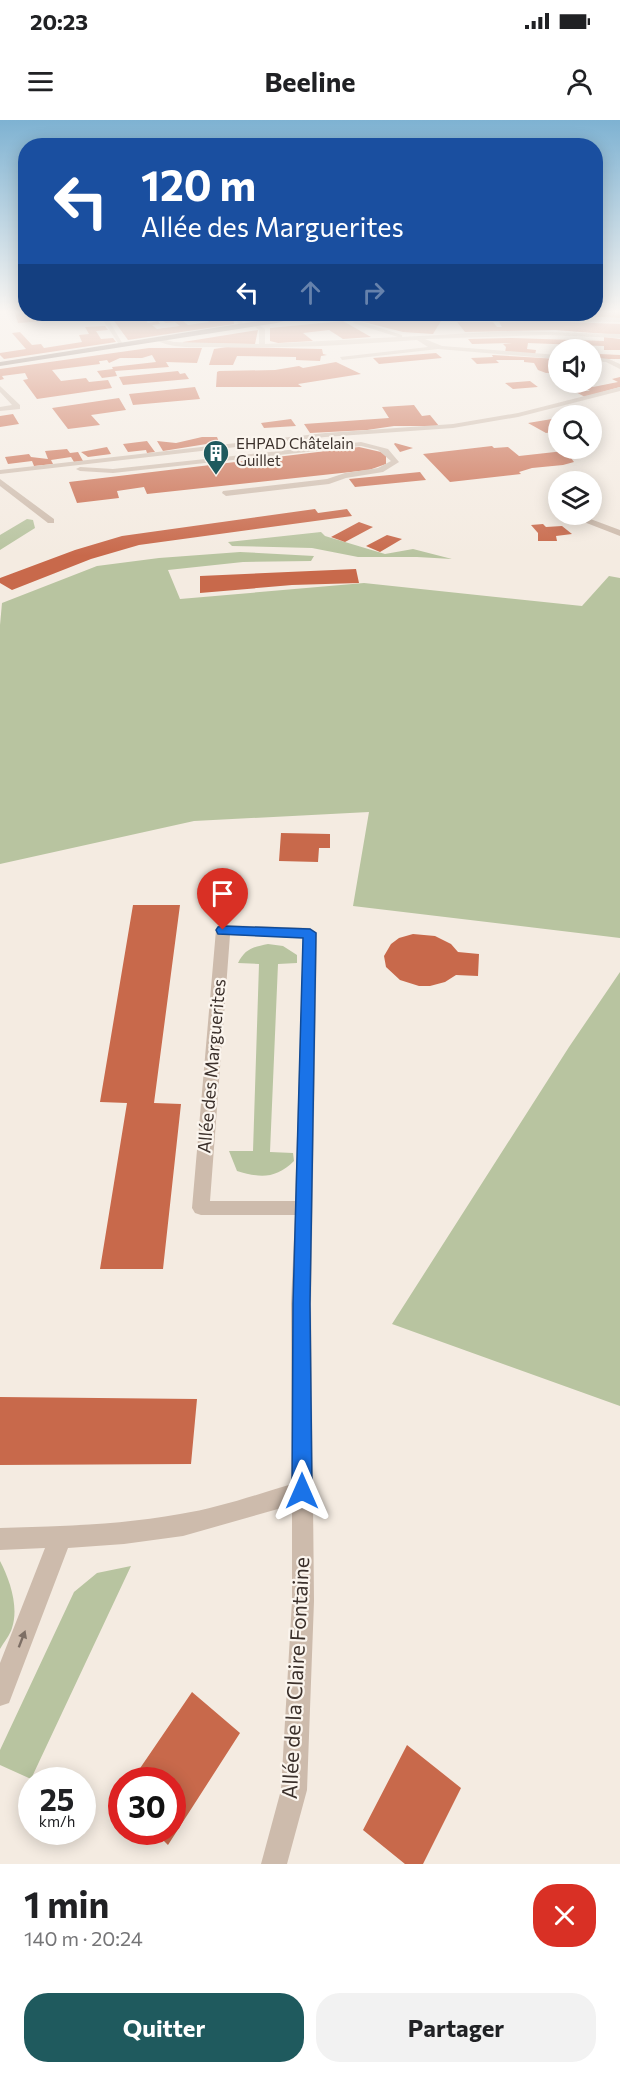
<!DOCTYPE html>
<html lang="fr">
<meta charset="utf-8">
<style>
:root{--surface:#fff;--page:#f2f2f2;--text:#202124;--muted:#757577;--accent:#1f5a5e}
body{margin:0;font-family:Commissioner,sans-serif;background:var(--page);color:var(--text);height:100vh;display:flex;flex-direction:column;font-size:22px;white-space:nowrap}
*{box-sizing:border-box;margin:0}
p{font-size:20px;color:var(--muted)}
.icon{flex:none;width:33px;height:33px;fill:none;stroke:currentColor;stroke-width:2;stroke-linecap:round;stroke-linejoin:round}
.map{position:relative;height:1744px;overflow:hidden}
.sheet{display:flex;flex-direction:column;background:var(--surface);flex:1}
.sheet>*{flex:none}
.top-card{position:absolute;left:18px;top:18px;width:585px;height:183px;border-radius:24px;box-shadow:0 3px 15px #0003;background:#1a4fa0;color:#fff;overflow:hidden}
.tools{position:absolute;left:548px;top:219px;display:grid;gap:12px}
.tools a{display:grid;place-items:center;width:54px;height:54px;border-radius:50%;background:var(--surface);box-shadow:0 3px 15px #0003;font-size:30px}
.speed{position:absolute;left:18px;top:1647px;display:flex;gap:12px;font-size:30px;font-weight:700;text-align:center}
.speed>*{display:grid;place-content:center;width:78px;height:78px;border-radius:50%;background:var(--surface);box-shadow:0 3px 15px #0003;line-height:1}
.speed small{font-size:15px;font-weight:400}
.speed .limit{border:9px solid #d22;background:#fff;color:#111}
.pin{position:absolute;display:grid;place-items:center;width:51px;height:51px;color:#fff;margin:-62px -26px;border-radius:50% 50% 50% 0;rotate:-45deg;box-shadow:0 0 6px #0007}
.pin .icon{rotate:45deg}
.me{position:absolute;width:66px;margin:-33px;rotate:0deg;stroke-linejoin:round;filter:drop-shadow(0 0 4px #0008)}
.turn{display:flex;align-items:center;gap:21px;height:126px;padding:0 24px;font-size:27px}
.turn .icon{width:78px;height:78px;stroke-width:2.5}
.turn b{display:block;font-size:42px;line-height:51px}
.lanes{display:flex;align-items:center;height:57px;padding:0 24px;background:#0003;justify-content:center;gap:30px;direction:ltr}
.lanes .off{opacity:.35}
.round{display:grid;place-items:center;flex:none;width:63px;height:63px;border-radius:24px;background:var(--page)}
.head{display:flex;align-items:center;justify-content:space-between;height:102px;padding:0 24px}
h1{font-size:36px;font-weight:700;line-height:45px}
.cta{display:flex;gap:12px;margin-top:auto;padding:12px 24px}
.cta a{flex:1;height:69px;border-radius:24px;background:var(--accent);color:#fff;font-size:24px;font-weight:700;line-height:69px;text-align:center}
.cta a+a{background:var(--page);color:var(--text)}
.status{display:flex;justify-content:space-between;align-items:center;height:42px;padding:0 30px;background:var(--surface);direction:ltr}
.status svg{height:16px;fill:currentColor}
header{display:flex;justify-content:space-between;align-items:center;height:78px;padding:0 24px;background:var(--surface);font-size:27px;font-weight:700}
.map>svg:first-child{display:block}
.green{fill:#b8c4a0}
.building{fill:#c8694b;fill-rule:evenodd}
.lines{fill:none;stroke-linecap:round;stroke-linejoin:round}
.minor{fill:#cdbbac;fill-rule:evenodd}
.major{fill:#7d675c;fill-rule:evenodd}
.oneway{fill:#7d6f65}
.route{fill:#1a73e8;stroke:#114b97;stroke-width:1.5}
.labels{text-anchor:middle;stroke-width:4.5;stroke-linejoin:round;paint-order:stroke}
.far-poi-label{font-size:15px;fill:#3b302b;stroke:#fbf5ee;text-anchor:start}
.street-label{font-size:18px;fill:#3b302b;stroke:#fbf5ee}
.near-street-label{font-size:21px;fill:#3b302b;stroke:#fbf5ee}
</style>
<div class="status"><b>20:23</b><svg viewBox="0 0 49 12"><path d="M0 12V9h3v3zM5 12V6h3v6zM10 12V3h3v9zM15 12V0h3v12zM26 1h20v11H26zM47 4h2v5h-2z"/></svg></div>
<header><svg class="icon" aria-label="menu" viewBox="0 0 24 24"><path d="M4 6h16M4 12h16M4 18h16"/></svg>Beeline<svg class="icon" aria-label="person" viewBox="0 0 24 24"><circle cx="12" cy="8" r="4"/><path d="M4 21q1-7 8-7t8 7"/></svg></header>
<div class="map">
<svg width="620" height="1744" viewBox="0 0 620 1744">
<rect width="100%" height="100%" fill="#f4ebe1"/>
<!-- green -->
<path class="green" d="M27,399L33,400L35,408L0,430V415Z
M321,412L325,416L385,434L413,429L452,439L417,437H358L312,428L232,426L228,422Z
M240,432L314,436L311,441L243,442L168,450L180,479L364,463L582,486L609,456L620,458V818L353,786L369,692L194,701L0,744V505L2,483L97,446L159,438Z
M268,824L283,826L297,835V843L278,844L270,1032L293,1033L294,1041C276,1059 260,1058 237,1051L229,1031H253L259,844L238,843C245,829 253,827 268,824Z
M620,852V1286L392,1204L569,927Z
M0,1441C10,1460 19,1487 12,1508C10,1515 4,1522 0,1529Z
M131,1446L31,1659L0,1645V1630L74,1472L97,1453Z"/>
<!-- building -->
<path class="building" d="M596,192H620V198L552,195Z
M15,193L32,194L33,198L43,197L42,194H97L99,197L18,203Z
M109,194H141L148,203L158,201L160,204L152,205L157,209L180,206L175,202L166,203L163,201L173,199L170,194H180L181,198L197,197V194H233L234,204L128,220ZM205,198L209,202L188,205L183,201Z
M452,194H542L538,196H452Z
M356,200H416L441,201L433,214L403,212Z
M343,201L371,217L343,219L329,210L303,213L313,221L278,223L270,221V208Z
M540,201L620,204V215L555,210L465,212L457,202H493L497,207H502L499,202Z
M105,206L108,210L96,211L101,219L113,218L116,222L4,239L0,235V233L26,229L12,213L20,212L32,225L41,224L44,228L82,222L79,215L89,214L85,207Z
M258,210L255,224L183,223V222Z
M604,217L620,219V230H604V226L528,223L527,229L536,230L535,235L505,232L506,227L503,224L512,223L472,224L468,219L512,218L604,221Z
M227,227L322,229L323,234L327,235L321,236L320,241L296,240V237L237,236L233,245H209L214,229Z
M149,228H202L197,243L166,242L169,247L115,251L117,256L102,258L97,251L113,249L112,247L156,242L152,235L142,238H120L109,243L107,240L101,241H99L100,244L52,250L61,261L86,258L89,262L108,260L112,268L37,279L23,260L28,259L25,253L2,256L4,259L0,260V249Z
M436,233L442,238L379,244L373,238Z
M600,234L620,235V239H600Z
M492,235L558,239V252L546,253L538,250L534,243L524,242V240H496L499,243L477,244L471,238L493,237Z
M336,242L361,254L298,264L302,267H216L217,252L219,251L275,250L299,246L303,248Z
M178,251L180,254L185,253L189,259L123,265L119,257Z
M620,257V267L585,277L574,271H590L576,263L584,262L593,267L618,262L612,259Z
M530,261L538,267L513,269L505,263Z
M195,267L200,279L133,285L129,274Z
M119,278L126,290L91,295L100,305L68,309L52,288Z
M414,285L422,296L430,295L439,306H394L367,310L310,313L304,304L389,298L382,287Z
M13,294L19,304L0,307V296Z
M558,298V311L546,313L528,303Z
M291,299L296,306L264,308L261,303Z
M202,317H217L219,322L163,331L157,321L176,323Z
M147,321L155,332L147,333L146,330L128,332L123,324Z
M395,323L413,328L400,332L394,324Z
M492,326L494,328L508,327L519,336L564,331L575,338H571L574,342L563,345L532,348L519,352L521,354L450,362L423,334Z
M107,327L111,334L88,337L81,332Z
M359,327L381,332L386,335V344L369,350L147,374L144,367L117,371L119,378L77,383L69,362Z
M67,329L70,333L78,332L83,341L74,342L71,337L51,340L53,344L34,346L32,341L8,344L5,337L29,334L31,337L48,339L45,331Z
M420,352L426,360L355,367L349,359Z
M315,389L318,393L347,389L352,396L139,425L91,439L12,470L0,463V458L75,430L122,416Z
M359,402L373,407L345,422L331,417Z
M543,404L546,407L562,406L572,414L556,416L557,421H538V413L531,405Z
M387,415L402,419L380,432L366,426Z
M356,449L359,463L292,465L200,473V456Z
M281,713L330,714V728H319L318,742L279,741Z
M133,785H180L154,983L181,984L163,1149H100L127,983L100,982Z
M413,814L435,816L451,824L458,832L479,834L478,856L456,855L445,862L430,866H419L400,860L386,847L384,836L391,824L399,818Z
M0,1277L197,1279L191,1344L0,1345Z
M192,1572L240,1613L168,1725L155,1712H172V1660H132Z
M407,1625L461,1668L423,1744H405L363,1710Z"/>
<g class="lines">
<!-- minor -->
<path class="minor" d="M99,194H105L124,226H120Z
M234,194H240L244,208H240Z
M304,194L620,198V202L305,197L302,195Z
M355,200L402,215V217L509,211L620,214V218L546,215L425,219L442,226L558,235V239L438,229L342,240L340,237L428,227L417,220C349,225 283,229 214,227C196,227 172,229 156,220L159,218L174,222L259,224V210L253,205L256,203L265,209V224L398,217L353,203Z
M591,237L609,239L620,244V249L606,242L591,241Z
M0,266L20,285V289L0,291V287L12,285L0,272Z
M620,267V271L518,297L453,308L325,317L0,354V350L325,313L453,304L518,293Z
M361,322L388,329L399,342L383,352L346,358L329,364L226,376L222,373L223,371L327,359L345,353L378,348L391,341L378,330L361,326L113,353L80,351L76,349L80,347L113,349Z
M0,359L54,399V403H48L0,366Z
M577,394L620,410V416L566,395Z
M223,805L310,808L317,813L311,1184L314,1481L307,1670L287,1744H261L281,1670L292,1481V1385L183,1416L124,1424L68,1428L9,1583L0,1586V1543L45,1428L0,1430V1408C60,1406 121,1405 180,1394C218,1388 255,1375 292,1364L291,1184L295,1095H201L195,1093L192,1088L216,810ZM230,815L303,818L295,1081H210Z"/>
<!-- major -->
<path class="major" d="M302,194H311L277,203L0,246V242Z"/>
</g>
<!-- one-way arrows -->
<defs><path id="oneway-solid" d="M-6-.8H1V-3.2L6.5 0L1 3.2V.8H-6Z" transform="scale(1.5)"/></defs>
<use class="oneway" href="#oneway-solid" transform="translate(22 1519) rotate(-69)"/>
<!-- sky -->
<linearGradient id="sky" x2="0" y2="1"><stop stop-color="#7eb2d2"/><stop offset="0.44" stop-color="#faf6f2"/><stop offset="1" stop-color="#faf6f2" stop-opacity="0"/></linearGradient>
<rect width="620" height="436" fill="url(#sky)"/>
<!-- route -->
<path class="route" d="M223,806L310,809L316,813L310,1184L312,1371L309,1378L302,1380L295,1378L292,1371L293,1184L303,818L218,814L216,810L218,807Z"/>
<!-- icons -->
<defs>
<g id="building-pin" transform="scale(1.35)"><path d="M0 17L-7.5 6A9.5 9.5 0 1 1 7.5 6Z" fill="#1f5a5e" stroke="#fbf5ee"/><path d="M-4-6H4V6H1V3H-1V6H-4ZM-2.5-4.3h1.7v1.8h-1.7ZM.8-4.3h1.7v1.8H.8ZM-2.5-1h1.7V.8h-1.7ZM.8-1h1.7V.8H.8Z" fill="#fff"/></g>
</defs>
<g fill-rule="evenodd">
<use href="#building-pin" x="216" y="333"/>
</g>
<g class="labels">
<!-- far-poi labels -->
<g class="far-poi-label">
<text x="236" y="329">EHPAD Châtelain<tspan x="236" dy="17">Guillet</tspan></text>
</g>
<!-- street labels -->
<g class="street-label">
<text transform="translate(212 946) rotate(-85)" y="6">Allée des Marguerites</text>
</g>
<!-- near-street labels -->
<g class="near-street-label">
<text transform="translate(296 1558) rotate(-87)" y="7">Allée de la Claire Fontaine</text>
</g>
</g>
</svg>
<div class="tools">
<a><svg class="icon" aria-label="sound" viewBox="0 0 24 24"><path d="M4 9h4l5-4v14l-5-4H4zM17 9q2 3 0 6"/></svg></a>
<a><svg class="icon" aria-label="search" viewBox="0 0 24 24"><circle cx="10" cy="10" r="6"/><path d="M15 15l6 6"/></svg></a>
<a><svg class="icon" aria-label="layers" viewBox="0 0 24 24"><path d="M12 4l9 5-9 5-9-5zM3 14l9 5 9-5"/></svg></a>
</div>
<div class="speed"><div>25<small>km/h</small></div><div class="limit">30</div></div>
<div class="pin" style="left:223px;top:810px;background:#d93025"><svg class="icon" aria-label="arrive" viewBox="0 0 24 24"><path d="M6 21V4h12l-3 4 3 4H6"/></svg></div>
<svg class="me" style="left:302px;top:1371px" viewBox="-20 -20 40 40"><path d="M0-17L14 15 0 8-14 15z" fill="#1a73e8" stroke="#fff" stroke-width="4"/></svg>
<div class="top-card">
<div class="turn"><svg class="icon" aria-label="left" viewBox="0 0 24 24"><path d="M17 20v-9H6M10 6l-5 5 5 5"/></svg><div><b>120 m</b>Allée des Marguerites</div></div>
<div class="lanes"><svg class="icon" aria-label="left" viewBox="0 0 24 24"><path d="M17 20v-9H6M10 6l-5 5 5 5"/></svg><svg class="icon off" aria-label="ahead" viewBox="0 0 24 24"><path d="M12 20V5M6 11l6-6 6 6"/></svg><svg class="icon off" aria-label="right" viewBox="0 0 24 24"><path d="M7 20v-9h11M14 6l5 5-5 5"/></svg></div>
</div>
</div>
<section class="sheet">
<div class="head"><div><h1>1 min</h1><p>140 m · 20:24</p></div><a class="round" style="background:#d93025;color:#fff"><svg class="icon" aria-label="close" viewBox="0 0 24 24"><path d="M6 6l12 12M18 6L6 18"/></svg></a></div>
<div class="cta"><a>Quitter</a><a>Partager</a></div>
</section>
